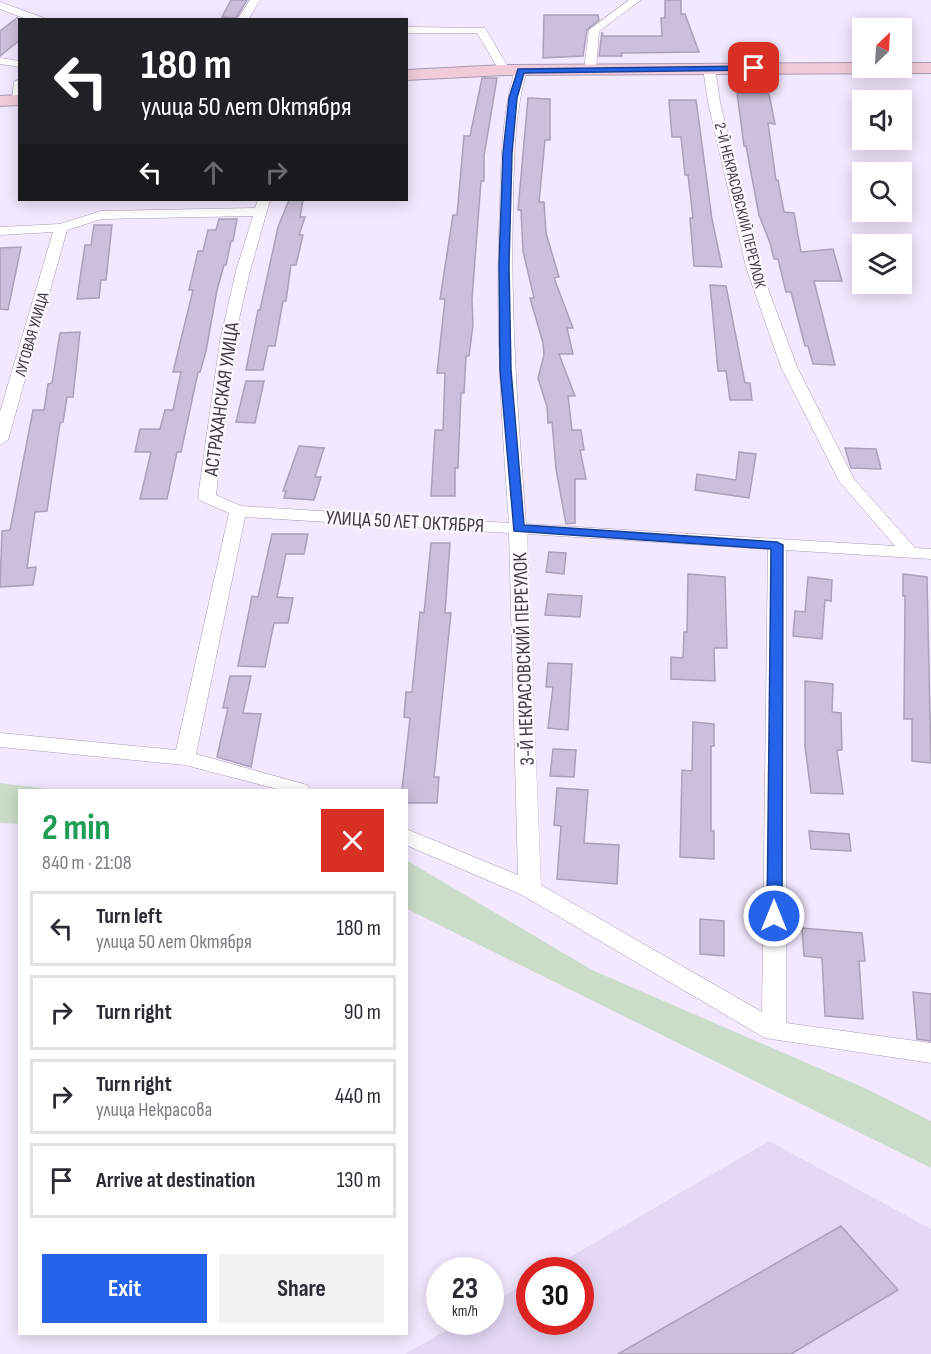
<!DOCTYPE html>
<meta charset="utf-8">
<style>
:root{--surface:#fff;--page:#f2f2f3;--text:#2b2b33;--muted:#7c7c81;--line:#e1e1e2;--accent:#2563eb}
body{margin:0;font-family:"Sofia Sans Condensed",sans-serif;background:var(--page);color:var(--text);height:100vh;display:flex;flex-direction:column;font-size:22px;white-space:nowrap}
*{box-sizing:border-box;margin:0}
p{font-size:20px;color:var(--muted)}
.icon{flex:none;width:33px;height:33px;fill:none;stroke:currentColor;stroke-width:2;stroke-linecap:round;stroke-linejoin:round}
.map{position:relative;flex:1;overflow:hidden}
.panel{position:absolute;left:18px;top:789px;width:390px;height:546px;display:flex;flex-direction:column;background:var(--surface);border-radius:0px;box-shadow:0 3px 15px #0003}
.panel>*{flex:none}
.guide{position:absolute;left:18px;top:18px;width:390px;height:183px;border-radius:0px;box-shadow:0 3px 15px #0003;background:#202124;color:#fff;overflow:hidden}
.needle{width:39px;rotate:25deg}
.fabs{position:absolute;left:852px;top:18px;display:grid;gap:12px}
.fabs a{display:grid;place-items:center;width:60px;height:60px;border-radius:0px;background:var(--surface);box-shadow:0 3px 15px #0003;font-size:30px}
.speed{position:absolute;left:426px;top:1257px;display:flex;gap:12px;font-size:30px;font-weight:700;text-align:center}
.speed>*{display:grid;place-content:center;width:78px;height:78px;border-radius:50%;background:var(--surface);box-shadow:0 3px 15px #0003;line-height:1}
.speed small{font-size:15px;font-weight:400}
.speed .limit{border:9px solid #d22;background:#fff;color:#111}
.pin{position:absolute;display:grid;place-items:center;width:51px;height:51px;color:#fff;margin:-26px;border-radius:12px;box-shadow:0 3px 9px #0006}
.me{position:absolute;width:66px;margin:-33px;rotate:0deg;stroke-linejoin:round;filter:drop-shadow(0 0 4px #0008)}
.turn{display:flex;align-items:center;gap:21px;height:126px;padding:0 24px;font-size:27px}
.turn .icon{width:78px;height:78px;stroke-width:2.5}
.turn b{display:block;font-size:42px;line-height:51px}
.lanes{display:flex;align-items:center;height:57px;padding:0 24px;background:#0003;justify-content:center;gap:30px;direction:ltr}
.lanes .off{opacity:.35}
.round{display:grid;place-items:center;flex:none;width:63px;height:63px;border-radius:0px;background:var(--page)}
.overview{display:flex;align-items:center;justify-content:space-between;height:102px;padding:0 24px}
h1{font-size:36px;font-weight:700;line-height:45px;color:#1e9e55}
.button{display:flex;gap:12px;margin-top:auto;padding:12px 24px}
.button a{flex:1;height:69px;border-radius:0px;background:var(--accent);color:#fff;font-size:24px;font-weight:700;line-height:69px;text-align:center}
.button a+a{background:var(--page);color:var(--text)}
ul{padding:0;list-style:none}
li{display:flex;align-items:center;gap:18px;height:75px;margin:0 12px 9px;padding:0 12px;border:3px solid var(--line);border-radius:0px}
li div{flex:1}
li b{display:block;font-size:22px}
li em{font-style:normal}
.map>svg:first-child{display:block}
.built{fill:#e4d8f4}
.green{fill:#cbddc9}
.building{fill:#ccbfdb;stroke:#ab9fb9;stroke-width:1.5}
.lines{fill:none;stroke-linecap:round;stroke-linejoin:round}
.street-casing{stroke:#a79bb6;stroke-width:1}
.secondary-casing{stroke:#a79bb6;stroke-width:2}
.street{fill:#fff;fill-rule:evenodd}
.secondary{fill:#f2cbd9;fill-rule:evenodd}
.route{fill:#2563eb;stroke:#184099;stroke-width:1.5}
.labels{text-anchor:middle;stroke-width:4.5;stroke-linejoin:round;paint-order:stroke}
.far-street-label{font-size:16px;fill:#3e3944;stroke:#fbf9ff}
.street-label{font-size:20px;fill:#3e3944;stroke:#fbf9ff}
</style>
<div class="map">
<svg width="931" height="1354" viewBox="0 0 931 1354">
<rect width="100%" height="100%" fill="#f2e8ff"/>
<!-- built -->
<path class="built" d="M769,1141L931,1229V1354H405L461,1322H490L491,1304L529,1281L530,1322H580V1270H548Z"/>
<!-- green -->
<path class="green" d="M0,783L56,790H20L19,824L0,823Z
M406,860L592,970L867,1089L931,1121V1168L407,909Z"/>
<!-- building -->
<path class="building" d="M231,0H247L236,18L222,17Z
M665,0H681V14H685L699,52L621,53L622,56H599L602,32L603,36H662L661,18H665Z
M544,15H598L599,20L587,30L583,56L543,58Z
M17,18L20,19V40L0,56V31Z
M482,78H497L484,156V181H481L472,299L473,325L469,356H466L464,393H461L458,468H455V496H431L435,430H443L445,373H437L445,299H440L453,215H457L464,136H470Z
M737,93L769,94L775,124L768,123L776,180H778L784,212L794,213L801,252L833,249L842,281H814L835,365L813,364L808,346H805L791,292H786L778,259H774L770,243L759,215L746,146H744Z
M528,98L550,99V140H545L539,202H544L546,233L559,277L554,278L573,328H567L573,354H559L575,396H568L572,430H581L584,450H580L586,479H575V523L566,524L556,469L552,422L548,423L547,407L538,378L544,355L543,343L530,298H534L523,251L521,210H518Z
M669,100H696L712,219L722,267L694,266L690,218H693L688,175H685L681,137H672Z
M289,200H303L300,217H305L299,235H303L296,265H291L286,301H283L275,346H268L263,370H246L258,310H260L278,227Z
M219,219H237L233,241H231L226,265H224L217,290L206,351L200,372H198L181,452H177L167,499H140L151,452H135L140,429H160L165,410H173L181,372H173L193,290H189L198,251H203L208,230H216Z
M94,225H112L106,280H101L99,298L77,299L85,245H91Z
M21,247L8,310L0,309V248Z
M710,285L726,286L745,383H750L752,400H730L726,371H718Z
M80,332L73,397H67L63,422L60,423L47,511L35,512L27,568L36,567L33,585L0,587L2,531L10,530L33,410H44L48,384L52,383L60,333Z
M246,381H264L255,423L236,422Z
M299,446L324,448L315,477H321L314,500L284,498L286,491H283Z
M845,448L876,449L881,469L851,468Z
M739,452L756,454L749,498L695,490L697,474L736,480Z
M272,534H308L304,554H286L277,597L293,598L288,623H274L265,667L238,666L252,596L258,597Z
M431,543H450L445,613H451L434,777H439L437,803H406V790H402L410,718L404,717L406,692H412L420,612L424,613Z
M549,552L566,553L564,574L546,572Z
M688,574L725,577L727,648H714L715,681L671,679V657L683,658L684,632H687Z
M903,574L927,577L931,763L912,761V719H904L905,596H903Z
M808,577L832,580L831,601L825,600L822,639L793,636L795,611L805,612Z
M548,594L582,596L580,617L545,615Z
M548,663L572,664L568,730L548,728L553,687H546Z
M230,676H251L243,713L261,714L251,767L217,757L228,708H223Z
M805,681L833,684L832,712L841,713L842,750H837L843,794L811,793L805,746Z
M693,722L714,724V746H711V831H714V859L680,857L682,770L692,771Z
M553,749L576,750L574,777L550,776Z
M557,788L588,790L584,843L619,845L617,884L557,879L561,826L554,825Z
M809,831L849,834L851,851L811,849Z
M700,919L724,921V956L700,954Z
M802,928L862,933L865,961H859L863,1019L825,1016L822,958L804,956Z
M913,992L931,994V1041L917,1039Z
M841,1226L898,1290L791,1354H618Z"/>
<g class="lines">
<!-- street casing -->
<g class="street-casing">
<path id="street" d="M250,0H260L248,20H237Z
M629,0H641L599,31L596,70L590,73L586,72L584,70L589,30Z
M0,2L44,18L45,20H29L0,9Z
M406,27L485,28L510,70L504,73L500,72L477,33H406Z
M0,58L20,61V67L0,64Z
M709,65L715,68L720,102L760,267L797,367L854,479L915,548L931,549V559L786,550V1023L931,1043V1063L765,1038L522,895L406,845V829L518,875L509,533L245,517L196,754L307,785L310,790H281L185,765L0,747V733L176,750L229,513L201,501L198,497L220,341L236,271L253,216L102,219L67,230L8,440L0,445V412L53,232L0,235V227L60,224L101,211L255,208L258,200H270L250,271L234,341L216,495L241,506L509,523C501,417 495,312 500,206C501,160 502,114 515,70L521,67L527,70C514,114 514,160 513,205C510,312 518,417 526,524L895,546L839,481L781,367L746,267L708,102L703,68ZM527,534L768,549L762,1012L541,885Z
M20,79V103L18,104L12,100L14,82Z"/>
</g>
<!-- secondary casing -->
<g class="secondary-casing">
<path id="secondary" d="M862,63V68H902V63H931V73L504,75L406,80V70L504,65Z
M20,95V105L0,106V96Z"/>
</g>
<!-- street -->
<use href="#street" class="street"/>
<!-- secondary -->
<use href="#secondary" class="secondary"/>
</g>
<!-- route -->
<path class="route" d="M754,66L756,67V70L524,73L517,98L512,153L509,265L511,370L524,525L777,542L783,545L782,916L780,920H769L767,916L771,549L514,531L500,370L499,265L503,153L509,98L518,69Z"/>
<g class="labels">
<!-- far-street labels -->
<g class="far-street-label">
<text transform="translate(741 205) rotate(76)" y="6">2-Й НЕКРАСОВСКИЙ ПЕРЕУЛОК</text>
<text transform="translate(31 334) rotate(-74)" y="6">ЛУГОВАЯ УЛИЦА</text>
</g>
<!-- street labels -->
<g class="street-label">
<text transform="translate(221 399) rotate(-82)" y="7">АСТРАХАНСКАЯ УЛИЦА</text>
<text transform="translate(405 521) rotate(3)" y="7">УЛИЦА 50 ЛЕТ ОКТЯБРЯ</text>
<text transform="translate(523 659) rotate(-92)" y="7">3-Й НЕКРАСОВСКИЙ ПЕРЕУЛОК</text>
</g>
</g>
</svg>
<div class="fabs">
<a><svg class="needle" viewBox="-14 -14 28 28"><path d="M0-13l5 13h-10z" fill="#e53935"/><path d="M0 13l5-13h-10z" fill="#7c7c81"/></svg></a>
<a><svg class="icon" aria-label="sound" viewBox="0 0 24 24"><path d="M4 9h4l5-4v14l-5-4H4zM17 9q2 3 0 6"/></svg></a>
<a><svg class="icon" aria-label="search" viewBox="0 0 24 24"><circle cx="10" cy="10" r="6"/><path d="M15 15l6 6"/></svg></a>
<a><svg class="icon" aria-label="layers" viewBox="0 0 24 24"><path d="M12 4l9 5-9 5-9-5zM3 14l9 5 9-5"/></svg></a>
</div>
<div class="speed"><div>23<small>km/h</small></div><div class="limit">30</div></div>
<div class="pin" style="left:754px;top:68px;background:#d93025"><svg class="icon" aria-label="arrive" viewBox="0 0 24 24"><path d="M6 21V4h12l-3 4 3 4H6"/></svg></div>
<svg class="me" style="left:774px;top:916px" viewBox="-20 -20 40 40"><circle r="17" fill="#2563eb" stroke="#fff" stroke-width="3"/><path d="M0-11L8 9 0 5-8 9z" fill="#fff"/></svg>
<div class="guide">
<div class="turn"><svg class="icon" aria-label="left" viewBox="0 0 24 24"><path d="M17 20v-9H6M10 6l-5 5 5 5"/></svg><div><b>180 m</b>улица 50 лет Октября</div></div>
<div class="lanes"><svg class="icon" aria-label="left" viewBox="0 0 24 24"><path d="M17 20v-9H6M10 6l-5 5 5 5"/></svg><svg class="icon off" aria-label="ahead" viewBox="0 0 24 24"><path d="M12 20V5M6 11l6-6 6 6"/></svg><svg class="icon off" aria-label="right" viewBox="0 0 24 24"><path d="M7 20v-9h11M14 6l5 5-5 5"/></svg></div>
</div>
<section class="panel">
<div class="overview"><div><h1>2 min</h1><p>840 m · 21:08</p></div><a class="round" style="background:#d93025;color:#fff"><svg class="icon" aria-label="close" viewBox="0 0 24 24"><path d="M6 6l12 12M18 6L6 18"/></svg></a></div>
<ul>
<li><svg class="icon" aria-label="left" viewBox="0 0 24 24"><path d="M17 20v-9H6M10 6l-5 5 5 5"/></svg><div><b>Turn left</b><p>улица 50 лет Октября</p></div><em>180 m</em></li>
<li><svg class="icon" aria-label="right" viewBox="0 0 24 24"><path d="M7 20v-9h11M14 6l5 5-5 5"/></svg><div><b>Turn right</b></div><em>90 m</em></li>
<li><svg class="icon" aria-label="right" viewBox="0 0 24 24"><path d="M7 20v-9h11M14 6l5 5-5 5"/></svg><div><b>Turn right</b><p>улица Некрасова</p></div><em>440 m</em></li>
<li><svg class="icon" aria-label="arrive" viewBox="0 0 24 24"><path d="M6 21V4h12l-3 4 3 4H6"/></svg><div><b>Arrive at destination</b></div><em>130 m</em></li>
</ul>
<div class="button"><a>Exit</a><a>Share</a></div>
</section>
</div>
